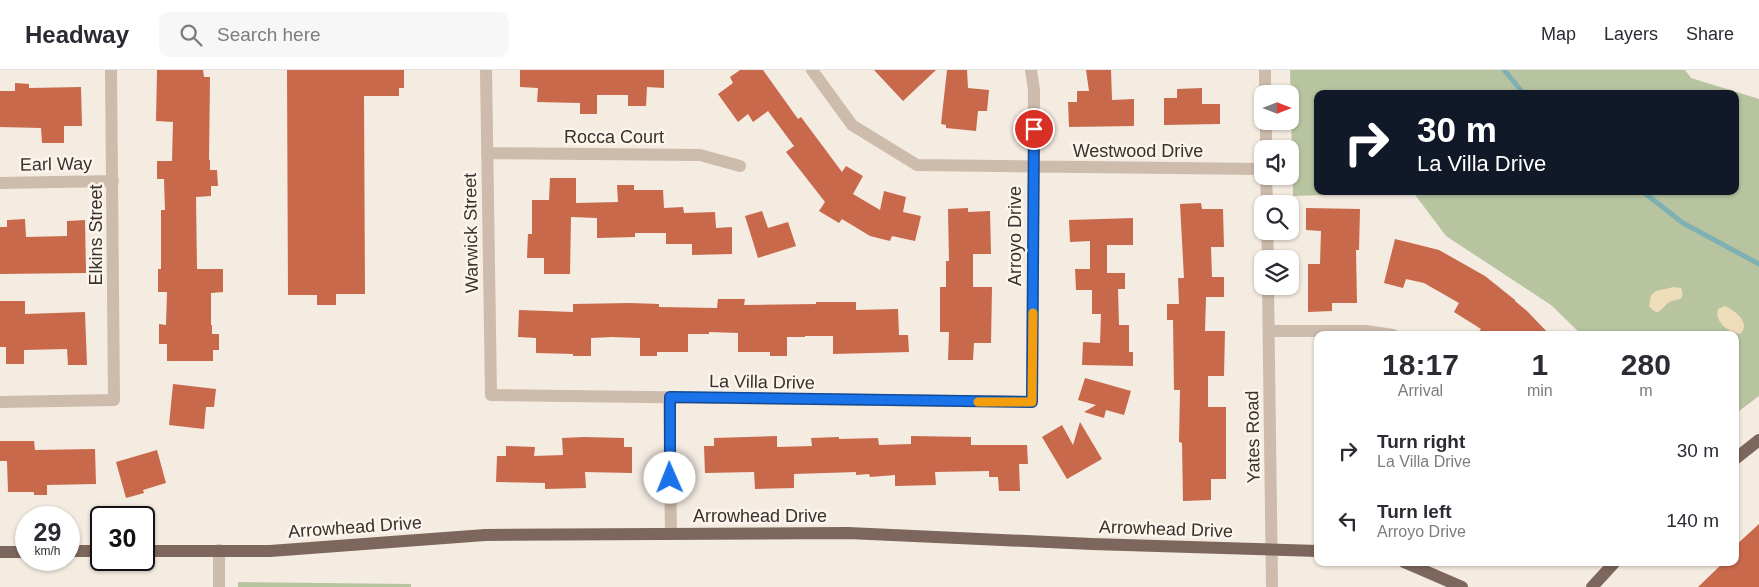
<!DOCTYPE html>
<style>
:root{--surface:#fff;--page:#f7f7f7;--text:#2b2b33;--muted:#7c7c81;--line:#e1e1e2}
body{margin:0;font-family:Helvetica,sans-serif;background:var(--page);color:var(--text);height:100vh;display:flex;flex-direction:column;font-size:19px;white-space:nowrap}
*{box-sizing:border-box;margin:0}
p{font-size:16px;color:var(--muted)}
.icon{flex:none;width:28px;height:28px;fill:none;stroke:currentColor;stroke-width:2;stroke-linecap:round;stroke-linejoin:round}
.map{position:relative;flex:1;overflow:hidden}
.side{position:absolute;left:1314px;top:261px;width:425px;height:235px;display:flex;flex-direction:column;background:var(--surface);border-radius:10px;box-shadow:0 1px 4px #0004}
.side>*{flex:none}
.guide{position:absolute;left:1314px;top:20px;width:425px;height:105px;border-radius:10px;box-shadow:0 1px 4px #0004;background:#111827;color:#fff;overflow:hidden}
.needle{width:32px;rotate:90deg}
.tools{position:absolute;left:1254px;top:15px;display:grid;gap:10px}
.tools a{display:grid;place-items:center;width:45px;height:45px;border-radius:10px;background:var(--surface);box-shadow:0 1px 4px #0004;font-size:25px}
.speed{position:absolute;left:15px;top:436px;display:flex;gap:10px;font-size:25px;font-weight:700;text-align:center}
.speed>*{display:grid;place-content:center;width:65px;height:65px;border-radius:50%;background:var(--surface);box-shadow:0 1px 4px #0004;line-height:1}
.speed small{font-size:12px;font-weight:400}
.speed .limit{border:2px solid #111;border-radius:8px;background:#fff;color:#111}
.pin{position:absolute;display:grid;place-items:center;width:42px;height:42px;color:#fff;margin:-21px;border:2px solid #fff;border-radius:50%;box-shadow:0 1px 5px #0007}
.me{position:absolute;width:55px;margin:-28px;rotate:359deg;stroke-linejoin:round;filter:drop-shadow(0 0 4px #0008)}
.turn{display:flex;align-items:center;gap:18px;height:105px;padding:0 20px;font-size:22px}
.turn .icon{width:65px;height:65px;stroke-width:2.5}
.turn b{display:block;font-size:35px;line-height:42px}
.eta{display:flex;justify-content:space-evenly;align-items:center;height:85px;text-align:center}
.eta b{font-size:30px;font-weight:700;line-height:35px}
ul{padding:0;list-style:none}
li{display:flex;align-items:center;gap:15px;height:70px;padding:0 20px}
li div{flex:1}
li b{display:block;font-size:19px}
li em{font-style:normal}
header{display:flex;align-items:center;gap:30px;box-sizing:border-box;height:70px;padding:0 25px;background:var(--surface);border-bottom:1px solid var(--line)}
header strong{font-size:24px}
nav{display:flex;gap:28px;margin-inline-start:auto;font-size:18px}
.search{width:350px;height:45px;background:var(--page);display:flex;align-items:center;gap:12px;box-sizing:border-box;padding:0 18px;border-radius:10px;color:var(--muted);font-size:19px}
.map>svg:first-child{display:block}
.green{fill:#b8c4a0;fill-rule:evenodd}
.sand{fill:#efdcb8}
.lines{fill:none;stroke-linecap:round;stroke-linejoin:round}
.stream{stroke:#7fb0b2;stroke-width:5}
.building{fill:#c8694b}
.minor{stroke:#cdbbac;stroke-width:12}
.major{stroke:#7d675c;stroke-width:12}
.route-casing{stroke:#114b97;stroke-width:12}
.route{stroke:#1a73e8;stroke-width:9}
.slow{stroke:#f59e0b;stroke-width:9}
.labels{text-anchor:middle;stroke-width:5;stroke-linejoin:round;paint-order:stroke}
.street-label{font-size:18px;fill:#3b302b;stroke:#fbf5ee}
</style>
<header>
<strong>Headway</strong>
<div class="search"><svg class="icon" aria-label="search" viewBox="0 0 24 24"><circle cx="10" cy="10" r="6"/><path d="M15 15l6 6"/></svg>Search here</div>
<nav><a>Map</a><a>Layers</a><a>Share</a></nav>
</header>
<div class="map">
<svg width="1759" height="517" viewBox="0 0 1759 517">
<rect width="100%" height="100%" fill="#f4ebe1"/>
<!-- green -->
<path class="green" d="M1290,0H1685L1691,8L1759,29V326L1735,344V265H1582L1551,235L1446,166L1413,122L1293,126ZM1318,24H1735V121H1318Z
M238,512L411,514V517H238Z"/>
<!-- sand -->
<path class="sand" d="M1674,217L1681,218C1687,233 1674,228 1668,233C1661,239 1658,248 1649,236L1651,225L1656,221Z
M1725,236C1735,240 1752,254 1740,264C1729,262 1714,252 1718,239Z"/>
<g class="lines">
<!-- stream -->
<path class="stream" d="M1504,0L1524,24
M1642,121L1683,153L1759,194"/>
</g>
<!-- building -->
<path class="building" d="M157,0H203L204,7H210L209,90H210V100H217L218,116H211V126L196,127L197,199H223V222L211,223V255H212V264H219V280H213V291H167V274H159V254L166,255L167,222H158V199H161V140H165L164,109H157V91H172L173,52L156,51Z
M287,0H404V18H399V26H364L365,224H336V235H317V225H288Z
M520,0H664V18L647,17L646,36H628V25H597V44H580V33L537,32L538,18L520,17Z
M740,0H763L798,49L801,47L842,102L846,96L863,106L853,124L880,140L884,121L906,127L903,142L921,146L915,171L892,166L890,171L870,166L842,149L839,153L819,141L825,132L786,82L794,76L768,41L753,52L748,44L738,52L718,24L733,13L730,7Z
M874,0H936L903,31Z
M947,0H967L968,18L989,20L987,41H978L976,61L946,58V55L941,54Z
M1086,0H1111L1112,30L1134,29V56L1069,57L1068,32H1077V21H1089Z
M15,13L29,14V18L81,17L82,56H64V73H42L41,58L0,57V21H15Z
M1202,18V34H1220V54L1164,55V28H1177V19Z
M550,108H576V133L618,132L617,115H634V120H663L664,138L683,137L684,143L715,142L716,158L732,157V184L692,185V174H666V163H635V167L597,168V148L571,147L570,204H544V188H527L528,164H532V130H549Z
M1201,133L1202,139H1223L1224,177H1211L1212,207H1224V227H1206L1205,261H1225L1224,306H1208V337H1226V409H1211V430L1183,431L1182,373L1179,372L1180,320H1174L1173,250H1167V234H1179L1178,208H1184L1180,134Z
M968,138V142L990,141L991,184H973V217H992L991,273H974L973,290H948L949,262H940V217H946V191H949L948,139Z
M1306,138L1360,139L1359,180H1356L1357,233H1332V241L1308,242V194H1320L1321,161L1306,160Z
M762,141L768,158L788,152L796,176L758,188L745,146Z
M1133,148V175H1107V203H1125V219H1118L1119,255H1129V282H1133V296L1082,295L1083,272L1100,273L1101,244H1092V220H1076L1075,199H1090V171L1070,172L1069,150Z
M25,149L26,167L67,166V151L85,150L86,203L0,204V157H7V150Z
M1395,169L1439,180L1485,206L1515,230V231L1527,241L1550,265H1476L1481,259L1454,242L1459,233L1424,213L1406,209L1403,218L1384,213Z
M718,229H745L744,235L816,234V232H856V240L898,239L899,265H908L909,282L833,284V266H805V267H787V286H770V282H738V263L709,262V264H688V282H657V286H640V268L612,267L591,268V286H573V284L536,283V268L518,267L519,240L573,242V234L630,233L659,234V237L717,238Z
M0,231H25V244L85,242L87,295H68L67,279L24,280V294H6V277H0Z
M1085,308L1131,321L1124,345L1106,340L1104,348L1084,342L1096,335L1078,330Z
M173,314L216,319L214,337H206L204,359L169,355Z
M1080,352L1102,389L1067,409L1042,367L1062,355L1073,375Z
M777,366V377L812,376L811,368L839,367V369L878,368L879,375L911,374V366L971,367V375H1027L1028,394H1019L1020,421H999L998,407H989V401L935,402L936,415L895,416V405L870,407L869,404L856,405V402L794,404V418L755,419L754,402L705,403L704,376H714V368Z
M584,367L624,368V377H632V403L585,402L586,418L545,419V413L496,412L497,386H506V376L535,377L534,386L563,385L562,368Z
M0,371H34L35,380L95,379L96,414L47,415V425H34V422H8L7,391H0Z
M157,380L166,413L143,420L144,423L126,428L116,392Z
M1759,454V517H1698L1724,492H1735V476Z"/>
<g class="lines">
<!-- minor -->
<path class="minor" d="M486,0L491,325L1032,332L1034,20L1031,0
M812,0L852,55L917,95L1262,99
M1265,0V24
M1266,51V79
M487,83L700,85L740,96
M1266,106L1267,134
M0,113L113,111
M1267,161L1268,189
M1268,216L1272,517
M1269,261H1366L1393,265
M669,327L671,464
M0,332L114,330L111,0
M219,480V517"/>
<!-- major -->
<path class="major" d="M1735,389L1759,370
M69,481H101
M144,481H270L485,465L848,463L1092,474L1318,481
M0,482H26
M1404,492L1462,517
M1592,517L1615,492"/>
</g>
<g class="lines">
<!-- route casing -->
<g class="route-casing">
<path id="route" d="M670,408V327L1032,332L1034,59"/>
</g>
<!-- route -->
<use href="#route" class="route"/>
<!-- slow -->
<path class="slow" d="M978,332H1032L1033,243"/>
</g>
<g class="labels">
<!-- street labels -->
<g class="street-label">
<text x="614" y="73">Rocca Court</text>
<text x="1138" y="87">Westwood Drive</text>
<text transform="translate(56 94) rotate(-1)" y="6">Earl Way</text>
<text transform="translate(471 163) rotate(-91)" y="6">Warwick Street</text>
<text transform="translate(96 165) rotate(-90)" y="6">Elkins Street</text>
<text transform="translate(1015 166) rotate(-90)" y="6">Arroyo Drive</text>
<text transform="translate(762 312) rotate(1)" y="6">La Villa Drive</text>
<text transform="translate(1253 367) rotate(-91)" y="6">Yates Road</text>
<text x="760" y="452">Arrowhead Drive</text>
<text transform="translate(355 457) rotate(-4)" y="6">Arrowhead Drive</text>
<text transform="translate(1166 459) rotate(2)" y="6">Arrowhead Drive</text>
</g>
</g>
</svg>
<div class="tools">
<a><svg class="needle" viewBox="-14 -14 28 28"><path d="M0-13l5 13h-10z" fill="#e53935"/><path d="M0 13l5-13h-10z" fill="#7c7c81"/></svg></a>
<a><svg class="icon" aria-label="sound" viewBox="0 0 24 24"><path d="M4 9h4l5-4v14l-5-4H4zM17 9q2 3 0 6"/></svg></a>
<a><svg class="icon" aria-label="search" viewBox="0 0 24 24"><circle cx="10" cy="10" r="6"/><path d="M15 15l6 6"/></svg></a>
<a><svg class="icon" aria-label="layers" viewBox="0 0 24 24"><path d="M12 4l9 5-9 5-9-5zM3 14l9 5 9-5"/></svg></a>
</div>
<div class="speed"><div>29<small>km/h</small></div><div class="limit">30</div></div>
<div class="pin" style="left:1034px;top:59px;background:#d93025"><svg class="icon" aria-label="arrive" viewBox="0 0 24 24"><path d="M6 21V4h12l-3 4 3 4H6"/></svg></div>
<svg class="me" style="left:670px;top:408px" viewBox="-20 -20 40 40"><circle r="19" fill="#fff"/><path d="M0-13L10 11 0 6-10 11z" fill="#1a73e8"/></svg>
<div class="guide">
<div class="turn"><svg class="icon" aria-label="right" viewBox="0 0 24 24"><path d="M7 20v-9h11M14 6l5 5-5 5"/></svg><div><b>30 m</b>La Villa Drive</div></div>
</div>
<section class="side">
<div class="eta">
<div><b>18:17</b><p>Arrival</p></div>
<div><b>1</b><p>min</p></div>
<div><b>280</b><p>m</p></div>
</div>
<ul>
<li><svg class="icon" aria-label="right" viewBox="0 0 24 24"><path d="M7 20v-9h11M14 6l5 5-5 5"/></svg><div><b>Turn right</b><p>La Villa Drive</p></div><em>30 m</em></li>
<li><svg class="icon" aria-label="left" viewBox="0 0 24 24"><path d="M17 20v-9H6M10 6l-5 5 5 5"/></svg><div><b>Turn left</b><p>Arroyo Drive</p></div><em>140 m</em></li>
</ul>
</section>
</div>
